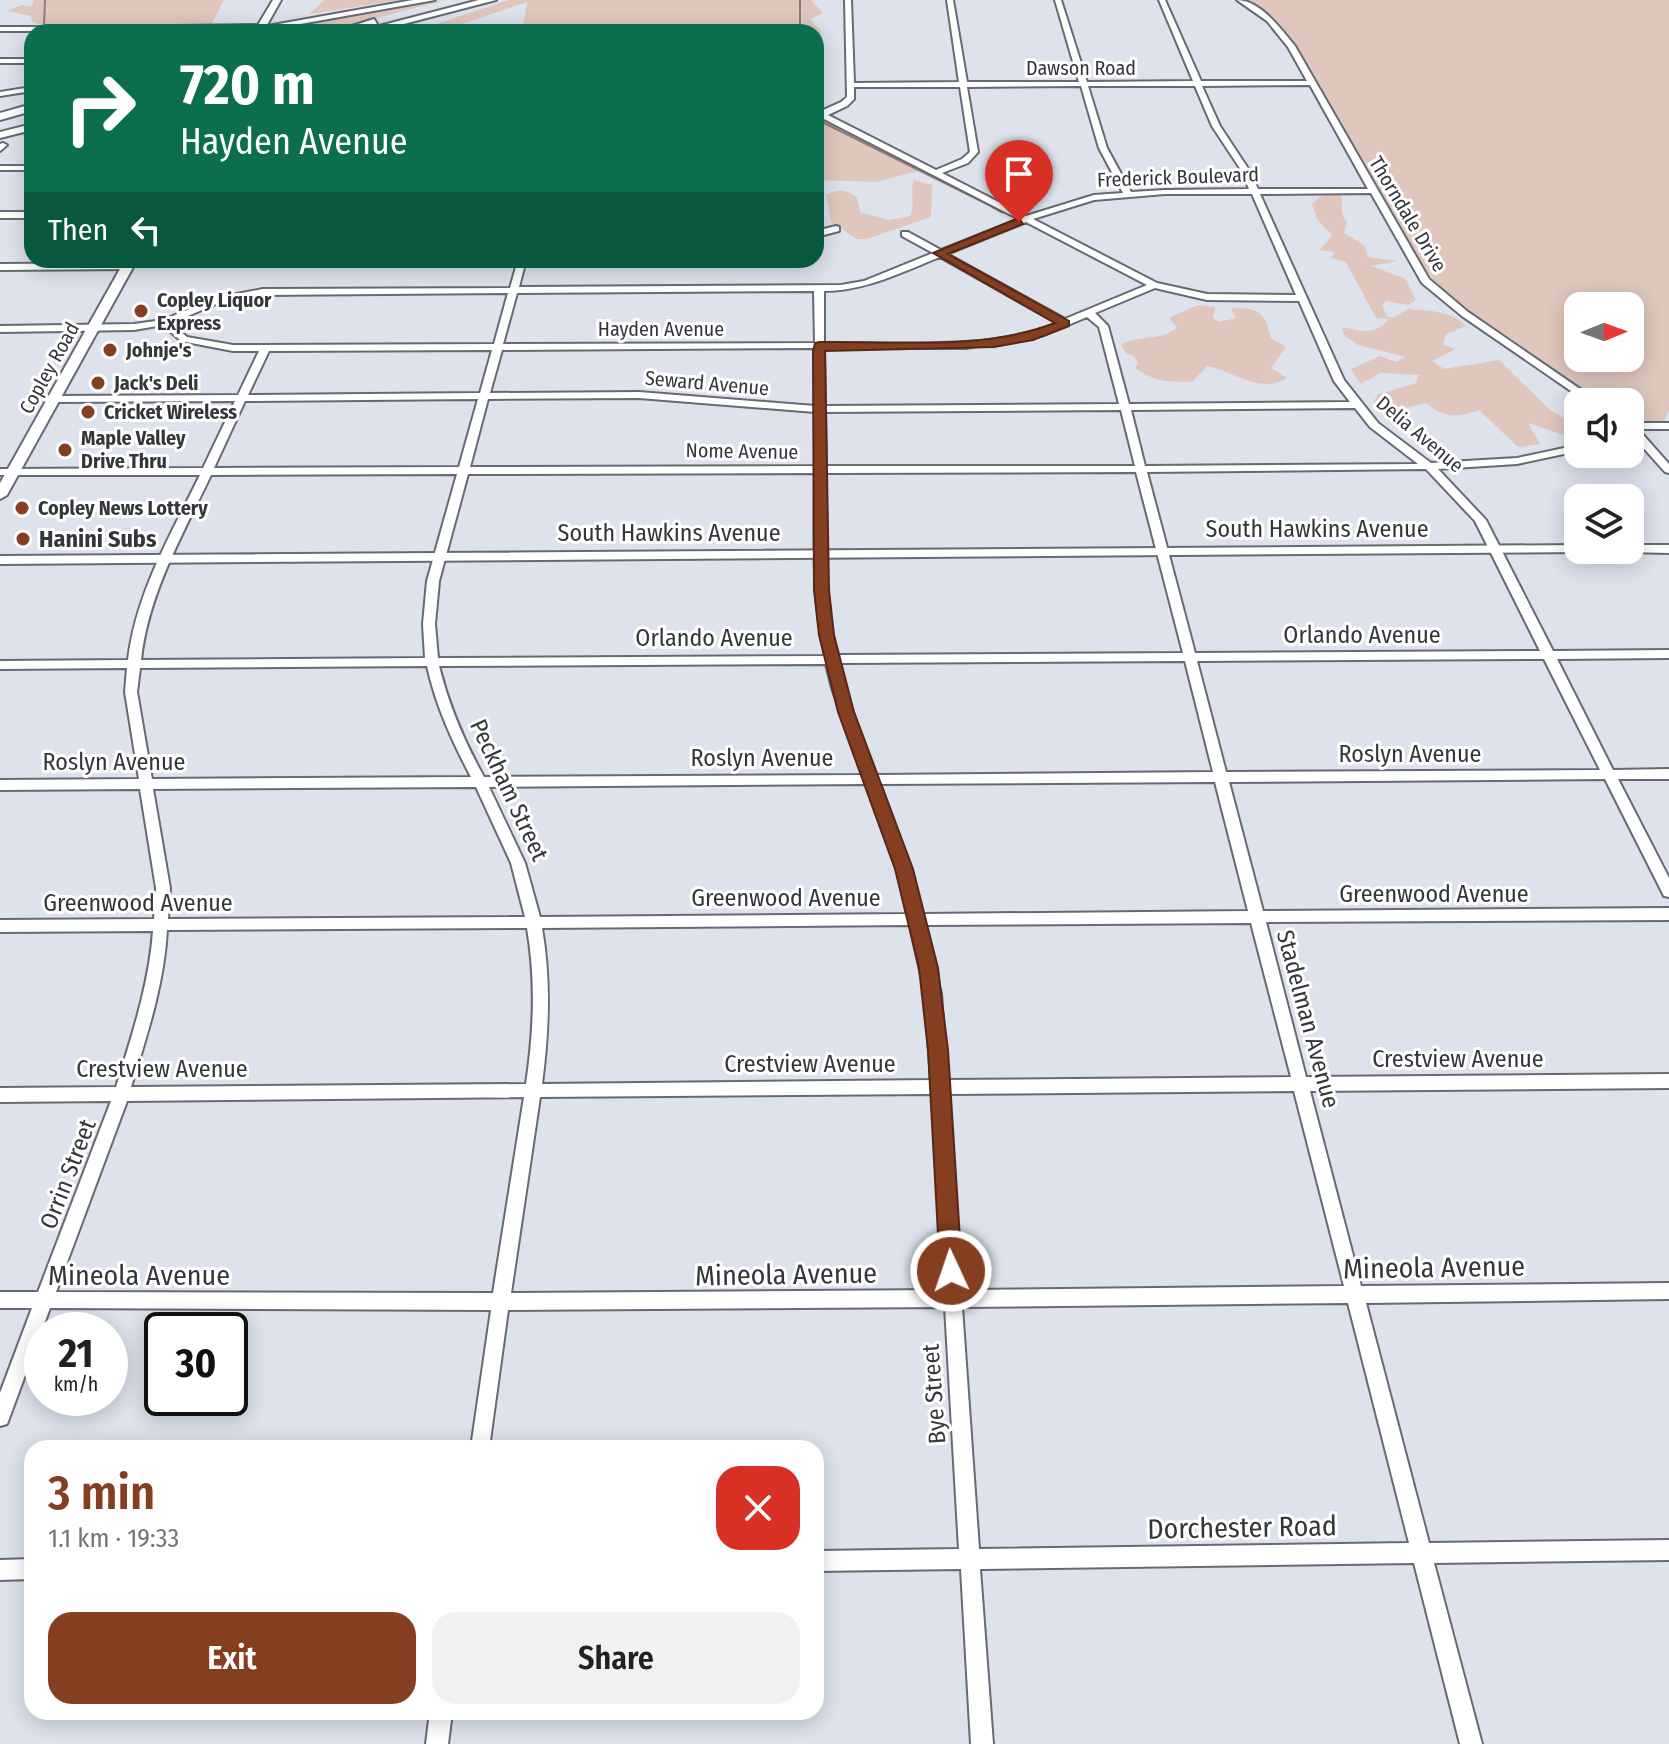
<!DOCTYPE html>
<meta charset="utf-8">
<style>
:root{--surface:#fff;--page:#f2f2f2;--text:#202124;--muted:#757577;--accent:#863e20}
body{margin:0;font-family:"Fira Sans Condensed",sans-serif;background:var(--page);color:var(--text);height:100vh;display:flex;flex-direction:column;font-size:30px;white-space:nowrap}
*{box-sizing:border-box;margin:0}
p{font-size:26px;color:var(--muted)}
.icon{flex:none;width:44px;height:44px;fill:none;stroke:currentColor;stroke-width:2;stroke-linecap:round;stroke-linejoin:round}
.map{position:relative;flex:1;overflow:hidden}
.details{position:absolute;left:24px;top:1440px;width:800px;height:280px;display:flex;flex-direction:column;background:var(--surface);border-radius:24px;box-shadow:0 4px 20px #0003}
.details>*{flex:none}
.guide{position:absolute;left:24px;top:24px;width:800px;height:244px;border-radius:24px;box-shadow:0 4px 20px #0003;background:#0b6e4f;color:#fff;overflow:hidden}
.needle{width:52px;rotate:89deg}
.controls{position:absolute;left:1564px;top:292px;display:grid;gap:16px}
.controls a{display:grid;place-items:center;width:80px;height:80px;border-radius:16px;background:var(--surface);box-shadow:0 4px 20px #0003;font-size:40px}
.speed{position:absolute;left:24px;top:1312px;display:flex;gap:16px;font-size:40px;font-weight:700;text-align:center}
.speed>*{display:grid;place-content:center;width:104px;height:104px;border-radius:50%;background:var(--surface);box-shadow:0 4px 20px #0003;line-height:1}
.speed small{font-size:20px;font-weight:400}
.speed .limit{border:4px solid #111;border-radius:12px;background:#fff;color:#111}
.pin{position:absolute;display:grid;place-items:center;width:68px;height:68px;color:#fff;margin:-82px -34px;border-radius:50% 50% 50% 0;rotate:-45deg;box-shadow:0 0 8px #0007}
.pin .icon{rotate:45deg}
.me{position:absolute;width:88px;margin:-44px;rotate:357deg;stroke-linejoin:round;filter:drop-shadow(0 0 6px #0008)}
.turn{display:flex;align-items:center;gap:28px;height:168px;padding:0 24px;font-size:36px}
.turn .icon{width:104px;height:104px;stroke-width:2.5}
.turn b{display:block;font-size:56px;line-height:68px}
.then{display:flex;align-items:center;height:76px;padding:0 24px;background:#0003;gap:16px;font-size:30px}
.round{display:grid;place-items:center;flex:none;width:84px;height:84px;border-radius:24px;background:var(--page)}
.overview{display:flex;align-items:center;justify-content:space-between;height:136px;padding:0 24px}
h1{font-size:48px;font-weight:600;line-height:60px;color:var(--accent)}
.primary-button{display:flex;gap:16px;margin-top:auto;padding:16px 24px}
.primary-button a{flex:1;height:92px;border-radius:24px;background:var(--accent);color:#fff;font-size:32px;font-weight:600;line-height:92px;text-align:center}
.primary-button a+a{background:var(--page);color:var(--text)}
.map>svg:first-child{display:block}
.green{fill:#dfc7bd;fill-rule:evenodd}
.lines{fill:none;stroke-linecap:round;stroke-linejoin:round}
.stream-far1{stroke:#927b73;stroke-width:2}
.stream{stroke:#927b73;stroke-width:3}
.minor-casing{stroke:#656a73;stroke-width:4}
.major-casing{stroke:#656a73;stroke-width:4}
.highway-casing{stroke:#656a73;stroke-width:4}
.minor{fill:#fff;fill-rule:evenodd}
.major{fill:#fff;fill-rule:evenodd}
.highway{fill:#fff;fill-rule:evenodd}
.route{fill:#863e20;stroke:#572815;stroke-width:2}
.poi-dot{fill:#863e20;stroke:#fff;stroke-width:3}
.labels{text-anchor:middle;stroke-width:6;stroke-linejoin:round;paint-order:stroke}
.far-street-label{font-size:20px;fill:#34363a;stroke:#fff}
.far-poi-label{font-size:20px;font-weight:bold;fill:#34363a;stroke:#fff;text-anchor:start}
.street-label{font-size:24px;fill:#34363a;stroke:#fff}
.poi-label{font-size:24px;font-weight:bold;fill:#34363a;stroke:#fff;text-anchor:start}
.near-street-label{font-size:28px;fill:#34363a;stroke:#fff}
</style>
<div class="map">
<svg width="1669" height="1744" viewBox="0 0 1669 1744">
<rect width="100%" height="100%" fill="#dde2ed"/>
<!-- green -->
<path class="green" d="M34,0H224L211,25L44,26L32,21L31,16L7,11L22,5L31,7Z
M325,0H402L309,14Z
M446,0L323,32H265L267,28Z
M509,0H811L823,13L810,19L822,32L816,39V32H522L527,2L439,32H411Z
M1246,0H1669V411L1664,421H1630V402H1601L1453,301L1418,262L1292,40L1272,18ZM1578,306H1630V358H1578Z
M816,115L922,170L876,182L816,180Z
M914,180L932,185L931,217L867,239H857L831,222L826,195C838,189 846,189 857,197L860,212L889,220L910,216C916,204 909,192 914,180Z
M1334,193L1342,196V213L1347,223L1344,233L1364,245L1368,257L1397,261L1371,266L1406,279L1416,300L1408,305L1386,301L1382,306L1388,317L1394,318L1407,309C1428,311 1451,310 1466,326L1446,334L1443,345L1456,349L1432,361L1444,369L1499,360L1550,410L1578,427V435L1567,436L1528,423L1540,444L1518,447L1479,410C1456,418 1445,418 1426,403L1389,412L1374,402L1377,395L1416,383L1419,375L1380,373L1361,384L1351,369L1380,356L1396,362L1406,357L1358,345L1344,335L1342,327C1363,331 1374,336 1389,319L1376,318L1346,262L1331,258L1334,252L1320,250L1332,235L1317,219L1312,204L1324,194Z
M1198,305L1215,307L1213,318L1219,322L1236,318L1231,310L1234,308C1260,308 1265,313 1271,338L1286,347L1271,368L1287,378C1260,395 1234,371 1207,366L1192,382C1169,382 1154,382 1135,368L1138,363L1134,356L1126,353L1121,345C1138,334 1163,342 1177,327L1169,318Z"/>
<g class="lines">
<!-- stream-far1 -->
<path class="stream-far1" d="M800,0V32
M44,26L45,0
M816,119L997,209"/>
<!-- stream -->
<path class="stream" d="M993,207L1002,212"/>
<!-- minor casing -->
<g class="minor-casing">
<path id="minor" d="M845,0H851L854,83L959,82L947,0H953L967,82H1079L1055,0H1061L1087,82L1193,81L1159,0H1165L1201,81H1307L1288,47L1267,21L1237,0C1260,0 1281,29 1295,46L1429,279L1468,312L1599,402H1587L1462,316L1422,283L1371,193L1260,194L1344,380L1378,423L1431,463L1517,458L1578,445V451L1517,464L1438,469L1486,520L1553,651L1669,650V658L1557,659L1613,770L1669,769V779H1618L1669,878V897L1664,896L1662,892L1605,779L1229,782L1263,911L1669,908V920L1266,922L1306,1077L1669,1074V1088L1310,1091L1361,1286L1669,1283V1299L1366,1303L1429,1543L1669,1540V1560L1434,1563L1482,1744H1460L1414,1563L980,1569L993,1744H971L961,1569L816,1571V1551L959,1549L945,1307L508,1310L489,1448H471L491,1310L50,1308L7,1424L0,1426V1393L32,1308H0V1292H38L111,1101L0,1102V1088L116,1087C132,1035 149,985 153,931L0,932V920L154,919L156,888L140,789L0,790V780L139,779L125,692L127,668L0,669V661L128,660C136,593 171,534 200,475H0V469L203,468L235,401L55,402L50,399L55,396L238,395L259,351H233L181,341L163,325L134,330L0,332V326L134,324L163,320L216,298L263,289L510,288L518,260H526L519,287L841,285L864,281L933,253L902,236V232H908L941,250L1019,219L822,118L821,111L841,102L847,97ZM1310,85L1368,189H1258L1249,170L1220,126L1202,86ZM1081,86L1099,148L1123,193L1094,195L1026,216L942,173L968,163L978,152L967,87ZM1088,86H1195L1212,126L1241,170L1249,189L1165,190L1131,192L1107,148ZM854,87H960L970,152L962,159L936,170L828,115L847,106L854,99ZM1165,194H1252L1296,295L1207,294L1157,283L1033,219L1094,200ZM1026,222L1147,285L1065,319L947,254ZM940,257L1057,323C991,351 896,342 824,343V291C865,291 902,272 940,257ZM1155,288L1207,300L1299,301L1334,381L1350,402L1129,404L1108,326L1095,313ZM814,291L815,343L503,344L517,293ZM508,293L494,344L233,345L187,337L171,323L221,302L263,295ZM1087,317L1099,327L1119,404L825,406L824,348H966L1044,335ZM815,348V406L639,392L490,393L502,350ZM492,350L480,393L248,395L269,351ZM639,398L815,412V466L470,467L488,399ZM478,399L459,467L214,468L245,401ZM1355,408L1370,427L1418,464L1145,466L1131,410ZM1121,410L1135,466H826L825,412ZM1426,469L1475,521L1540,651L1195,653L1147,472ZM1136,472L1183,653L837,655C823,596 826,533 826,473ZM815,473C815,533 811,596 825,656L438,658L435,624L439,581L468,474ZM457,474L427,581L423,624L425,658L141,660C148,594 183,534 211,475ZM1544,659L1600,770L1226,772L1197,661ZM1185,661L1213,772L876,775L844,688L839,663ZM826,664L832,688L863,775L484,777C464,741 449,706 439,666ZM427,666C436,706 452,741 471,777L152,779L137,692L140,668ZM1215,782L1248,911L922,914L911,869L880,784ZM866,784L897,869L907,914L540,917L525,863L489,787ZM476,787L511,863L525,917L168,919L170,888L153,789ZM1251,923L1291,1077L947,1080L941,994L924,925ZM910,925L925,994L931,1080L542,1084C549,1031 551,980 542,928ZM527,928C536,980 534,1031 526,1084L131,1087C147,1035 164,985 167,930ZM1294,1091L1344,1286L961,1290L947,1094ZM932,1094L944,1290L511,1293L540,1097ZM524,1097L493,1293L56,1292L127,1101ZM1348,1303L1409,1543L979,1549L962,1307Z
M0,27H174L177,29L174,31H0Z
M0,59H32V63H0Z
M32,87V91L0,96V92Z
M3,143L7,145L0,151V144Z
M0,166H32V170H0Z
M0,212H32V218H0Z
M836,226L839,227V231L816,237V231Z
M0,264L128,263L132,266L128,269L0,270Z
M1630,423H1669V429H1638L1669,464V473L1665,472L1630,433Z
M32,1559V1579L0,1580V1560Z
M430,1712H452L448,1744H426Z"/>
</g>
<!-- major casing -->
<g class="major-casing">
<path id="major" d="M273,0H281L263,32H174L170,29L174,26L258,25Z
M125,260H137L7,495L0,499V483Z
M1578,545V550H1585L1583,552L0,564V556Z
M1630,545H1669V553L1625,552L1623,550H1630Z"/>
</g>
<!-- highway casing -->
<g class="highway-casing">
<path id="highway" d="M413,0H435L261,31L256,28Z
M479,0H496L373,32H356Z
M374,19L377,24L349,32H333Z
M174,26L179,29L177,32H167Z
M32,104V111L0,120V113Z
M32,124V130L0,138V132Z"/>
</g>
<!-- minor -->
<use href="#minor" class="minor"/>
<!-- major -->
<use href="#major" class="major"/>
<!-- highway -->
<use href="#highway" class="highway"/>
</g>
<!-- route -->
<path class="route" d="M1019,218L1023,224L948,254L1069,321V326L1033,340L994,347L825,351L829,590L834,635L854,712L913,869L938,968L948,1050L962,1271L959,1278L951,1281L943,1278L940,1271L928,1050L919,968L895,869L838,712L819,635L814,590L813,351L815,343L819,342C897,341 982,351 1055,323L933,253Z"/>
<!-- markers -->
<g class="poi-dot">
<circle cx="141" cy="311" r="8"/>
<circle cx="110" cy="350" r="8"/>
<circle cx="98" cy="383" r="8"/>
<circle cx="88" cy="412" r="8"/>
<circle cx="65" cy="450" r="8"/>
<circle cx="22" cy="508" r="8"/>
<circle cx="23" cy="539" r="8"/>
</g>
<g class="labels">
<!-- far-street labels -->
<g class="far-street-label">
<text x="1081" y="75">Dawson Road</text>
<text transform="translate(1178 177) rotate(-2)" y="7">Frederick Boulevard</text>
<text transform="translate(1408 214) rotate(59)" y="7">Thorndale Drive</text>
<text x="661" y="336">Hayden Avenue</text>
<text transform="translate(49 368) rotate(-61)" y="7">Copley Road</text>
<text transform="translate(707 383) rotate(5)" y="7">Seward Avenue</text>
<text transform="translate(1420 434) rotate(40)" y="7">Delia Avenue</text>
<text transform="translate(742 451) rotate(1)" y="7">Nome Avenue</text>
</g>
<!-- far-poi labels -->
<g class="far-poi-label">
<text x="157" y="307">Copley Liquor<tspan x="157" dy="23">Express</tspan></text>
<text x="126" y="357">Johnje's</text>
<text x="114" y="390">Jack's Deli</text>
<text x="104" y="419">Cricket Wireless</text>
<text x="81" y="445">Maple Valley<tspan x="81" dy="23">Drive Thru</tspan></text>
<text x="38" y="515">Copley News Lottery</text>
</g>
<!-- street labels -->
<g class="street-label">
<text x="1317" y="537">South Hawkins Avenue</text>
<text x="669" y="541">South Hawkins Avenue</text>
<text x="1362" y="643">Orlando Avenue</text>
<text x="714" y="646">Orlando Avenue</text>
<text x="1410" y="762">Roslyn Avenue</text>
<text x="762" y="766">Roslyn Avenue</text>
<text x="114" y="770">Roslyn Avenue</text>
<text transform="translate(509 790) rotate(65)" y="8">Peckham Street</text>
<text x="1434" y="902">Greenwood Avenue</text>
<text x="786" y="906">Greenwood Avenue</text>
<text x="138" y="911">Greenwood Avenue</text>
<text transform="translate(1308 1019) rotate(75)" y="8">Stadelman Avenue</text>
<text x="1458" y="1067">Crestview Avenue</text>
<text x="810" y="1072">Crestview Avenue</text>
<text x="162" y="1077">Crestview Avenue</text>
<text transform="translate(68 1174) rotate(-69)" y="8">Orrin Street</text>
<text transform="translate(934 1394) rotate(-94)" y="8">Bye Street</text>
</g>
<!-- poi labels -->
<g class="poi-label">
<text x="39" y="547">Hanini Subs</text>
</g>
<!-- near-street labels -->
<g class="near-street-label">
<text transform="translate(1434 1267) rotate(-1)" y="10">Mineola Avenue</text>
<text transform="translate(786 1274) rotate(-1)" y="10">Mineola Avenue</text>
<text x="139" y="1285">Mineola Avenue</text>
<text transform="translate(1242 1527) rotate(-1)" y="10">Dorchester Road</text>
</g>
</g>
</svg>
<div class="controls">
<a><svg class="needle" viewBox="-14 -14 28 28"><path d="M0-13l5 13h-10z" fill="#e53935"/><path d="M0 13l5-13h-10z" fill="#757577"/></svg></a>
<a><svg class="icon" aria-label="sound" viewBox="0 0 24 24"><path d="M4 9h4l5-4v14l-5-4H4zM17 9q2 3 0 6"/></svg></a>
<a><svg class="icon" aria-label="layers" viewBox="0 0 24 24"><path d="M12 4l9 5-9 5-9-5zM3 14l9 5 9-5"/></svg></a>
</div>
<div class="speed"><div>21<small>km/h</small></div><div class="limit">30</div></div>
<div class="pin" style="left:1019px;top:222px;background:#d93025"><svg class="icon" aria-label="arrive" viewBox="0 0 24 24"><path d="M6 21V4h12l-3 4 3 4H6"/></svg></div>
<svg class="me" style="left:951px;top:1271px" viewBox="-20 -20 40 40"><circle r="17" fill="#863e20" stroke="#fff" stroke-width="3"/><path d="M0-11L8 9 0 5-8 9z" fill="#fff"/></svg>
<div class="guide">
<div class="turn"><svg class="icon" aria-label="right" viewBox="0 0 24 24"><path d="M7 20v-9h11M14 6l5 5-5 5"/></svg><div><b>720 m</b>Hayden Avenue</div></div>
<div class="then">Then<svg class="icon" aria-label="left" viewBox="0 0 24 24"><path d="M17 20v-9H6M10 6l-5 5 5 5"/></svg></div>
</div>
<section class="details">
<div class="overview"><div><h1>3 min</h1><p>1.1 km · 19:33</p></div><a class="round" style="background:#d93025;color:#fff"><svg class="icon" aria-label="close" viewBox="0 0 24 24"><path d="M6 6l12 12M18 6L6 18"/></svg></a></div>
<div class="primary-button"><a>Exit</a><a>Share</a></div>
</section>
</div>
